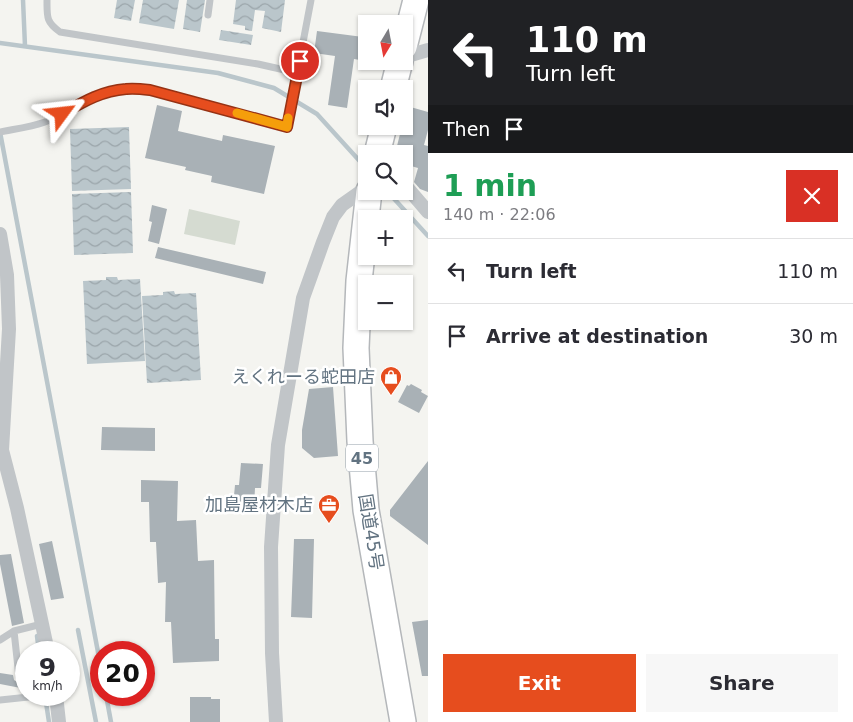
<!DOCTYPE html>
<meta charset="utf-8">
<style>
:root{--surface:#fff;--page:#f7f7f7;--text:#2b2b33;--muted:#7c7c81;--line:#e1e1e2;--accent:#e64d1e}
body{margin:0;font-family:"DejaVu Sans","Noto Sans JP",sans-serif;background:var(--page);color:var(--text);height:100vh;display:flex;flex-direction:column;font-size:19px;white-space:nowrap}
*{box-sizing:border-box;margin:0}
p{font-size:16px;color:var(--muted)}
.icon{flex:none;width:28px;height:28px;fill:none;stroke:currentColor;stroke-width:2;stroke-linecap:round;stroke-linejoin:round}
.map{position:relative;flex:1;overflow:hidden}
.panel{display:flex;flex-direction:column;background:var(--surface);width:425px}
.panel>*{flex:none}
.banner{background:#202124;color:#fff;overflow:hidden}
.needle{width:32px;rotate:190deg}
.fabs{position:absolute;left:358px;top:15px;display:grid;gap:10px}
.fabs a{display:grid;place-items:center;width:55px;height:55px;border-radius:0px;background:var(--surface);box-shadow:0 1px 4px #0004;font-size:25px}
.speed{position:absolute;left:15px;top:641px;display:flex;gap:10px;font-size:25px;font-weight:700;text-align:center}
.speed>*{display:grid;place-content:center;width:65px;height:65px;border-radius:50%;background:var(--surface);box-shadow:0 1px 4px #0004;line-height:1}
.speed small{font-size:12px;font-weight:400}
.speed .limit{border:8px solid #d22;background:#fff;color:#111}
.pin{position:absolute;display:grid;place-items:center;width:42px;height:42px;color:#fff;margin:-21px;border:2px solid #fff;border-radius:50%;box-shadow:0 1px 5px #0007}
.me{position:absolute;width:55px;margin:-28px;rotate:60deg;stroke-linejoin:round;filter:drop-shadow(0 0 4px #0008)}
.turn{display:flex;align-items:center;gap:18px;height:105px;padding:0 15px;font-size:22px}
.turn .icon{width:65px;height:65px;stroke-width:2.5}
.turn b{display:block;font-size:35px;line-height:42px}
.then{display:flex;align-items:center;height:48px;padding:0 15px;background:#0003;gap:10px;font-size:19px}
.round{display:grid;place-items:center;flex:none;width:52px;height:52px;border-radius:0px;background:var(--page)}
.headline{display:flex;align-items:center;justify-content:space-between;height:85px;padding:0 15px}
h1{font-size:30px;font-weight:600;line-height:38px;color:#1e9e55}
.primary-button{display:flex;gap:10px;margin-top:auto;padding:10px 15px}
.primary-button a{flex:1;height:58px;border-radius:0px;background:var(--accent);color:#fff;font-size:20px;font-weight:600;line-height:58px;text-align:center}
.primary-button a+a{background:var(--page);color:var(--text)}
ul{padding:0;list-style:none}
li{display:flex;align-items:center;gap:15px;height:65px;padding:0 15px;border-top:1px solid var(--line)}
li div{flex:1}
li b{display:block;font-size:19px}
li em{font-style:normal}
main{display:flex;flex:1;min-height:0}
.map>svg:first-child{display:block}
.garden{fill:#d5dbd1}
.water{fill:url(#water-waves)}
.lines{fill:none;stroke-linecap:round;stroke-linejoin:round}
.stream{stroke:#bac6cb;stroke-width:4.5}
.building{fill:#a9b1b6}
.highway-casing{stroke:#b4b7ba;stroke-width:28}
.lane{stroke:#c1c5c8;stroke-width:7}
.street{stroke:#c1c5c8;stroke-width:14}
.highway{stroke:#fff;stroke-width:25}
.route-casing{stroke:#963214;stroke-width:12}
.route{stroke:#e64d1e;stroke-width:9}
.slow{stroke:#f59e0b;stroke-width:9}
.labels{text-anchor:middle;stroke-width:5;stroke-linejoin:round;paint-order:stroke}
.shield{fill:#fff;stroke:#919da7;stroke-width:1}
.shield-label{font-size:16px;font-weight:bold;fill:#627381}
.poi-label{font-size:18px;fill:#627381;stroke:#fff;text-anchor:end}
.street-label{font-size:18px;fill:#627381;stroke:#fff}
</style>
<main>
<div class="map">
<svg width="428" height="722" viewBox="0 0 428 722">
<defs>
<pattern id="water-waves" width="16" height="10" patternUnits="userSpaceOnUse" patternTransform="scale(1.25)"><rect width="16" height="10" fill="#bac6cb"/><path d="M0 5q4-4 8 0t8 0" fill="none" stroke="#9ba5aa"/></pattern>
</defs>
<rect width="100%" height="100%" fill="#f4f4f0"/>
<!-- garden -->
<path class="garden" d="M189,209L240,221L235,245L184,234Z"/>
<!-- water -->
<path class="water" d="M117,0H135L131,21L114,18Z
M143,0H179L174,29L139,23Z
M187,0H205L200,32L183,29Z
M236,0H285L281,32L262,28L265,11L255,10L252,31L245,30V26L233,24Z
M221,30L253,35L251,45L219,40Z
M129,127L131,189L72,191L70,129Z
M131,192L133,253L74,255L72,194Z
M106,277H117L118,280L140,279L145,361L87,364L83,281L106,280Z
M174,291L175,294L196,293L201,380L147,383L142,296L163,295V292Z"/>
<g class="lines">
<!-- stream -->
<path class="stream" d="M23,0L25,46
M0,43L218,73L274,88L317,114L366,168
M0,132L101,668
M387,191L428,236
M78,630L96,722
M37,636L39,652
M106,695L111,722
M45,696L49,722"/>
</g>
<!-- building -->
<path class="building" d="M317,31L363,37L360,60L354,59L347,108L328,105L335,56L314,53Z
M157,105L182,111L178,131L222,141L223,135L275,146L264,194L211,182L212,176L185,170L186,167L145,158Z
M407,106L428,112V130L424,145L428,146V192L420,189L414,182L418,168L404,164V154H395L402,126H404V119Z
M152,205L167,209L159,244L148,241L152,222L149,221Z
M158,247L266,272L263,284L155,258Z
M411,384L422,390L421,392L428,396L419,413L398,402L407,385L409,386Z
M333,387L338,456L314,458L302,448V430L309,389Z
M102,427L155,428V451L101,450Z
M428,461V545L390,516V510Z
M241,463L263,464L261,488H255L254,507L233,506L235,485H239Z
M141,480L178,481L177,521L196,520L198,561L214,560L215,639H219V661L173,663L171,622H165L166,582L158,583L156,542H150L149,502H141Z
M294,539H314L312,618L291,617Z
M52,541L64,598L51,600L39,544Z
M11,554L24,623L12,626L0,564V555Z
M428,620V676H422L412,622Z
M0,673L13,675L14,680L17,682H22L24,677H26V689L0,684Z
M190,697H211V699H220V722H190Z"/>
<g class="lines">
<!-- highway casing -->
<g class="highway-casing">
<path id="highway" d="M404,47L416,0
M393,89L400,61
M377,154L384,126
M369,191L359,281L356,348L360,441L366,510L403,722"/>
</g>
<!-- lane -->
<path class="lane" d="M47,0C47,17 46,22 60,32L258,64L298,73
M208,15L210,0
M0,132C15,129 31,127 45,122C61,117 74,105 89,98C109,89 129,89 150,90L287,127L311,0
M14,631L19,677
M0,640L14,631L42,624
M0,700L38,696L57,700"/>
<!-- street -->
<path class="street" d="M404,57L428,50
M404,184L428,212
M0,234L7,275L9,329L2,450L17,508L48,652
M56,695L59,722
M276,722L272,653L271,547L278,445L303,298L323,242L333,217L342,205L359,193L366,191"/>
<!-- highway -->
<use href="#highway" class="highway"/>
</g>
<g class="lines">
<!-- route casing -->
<g class="route-casing">
<path id="route" d="M62,114C83,102 101,91 126,89C133,88 142,89 150,90L287,127L300,61"/>
</g>
<!-- route -->
<use href="#route" class="route"/>
<!-- slow -->
<path class="slow" d="M237,113L287,127L288,118"/>
</g>
<!-- icons -->
<defs>
<g id="shop-pin" transform="scale(1.125)"><path d="M0 17L-7.5 6A9.5 9.5 0 1 1 7.5 6Z" fill="#e64d1e" stroke="#fff"/><path d="M-5-2.5h2.3a2.7 3.5 0 0 1 5.4 0H5L5.5 6h-11ZM-1.5-2.5h3a1.5 2.3 0 0 0-3 0Z" fill="#fff"/></g>
<g id="office-pin" transform="scale(1.125)"><path d="M0 17L-7.5 6A9.5 9.5 0 1 1 7.5 6Z" fill="#e64d1e" stroke="#fff"/><path d="M-6-3h4V-5.5h4V-3h4V5H-6ZM-1-4.5V-3h2v-1.5ZM-6 0V1H6V0Z" fill="#fff"/></g>
</defs>
<g fill-rule="evenodd">
<use href="#shop-pin" x="391" y="377"/>
<use href="#office-pin" x="329" y="505"/>
</g>
<g class="labels">
<!-- shield labels -->
<rect class="shield" x="346" y="444.5" width="32" height="27" rx="4"/>
<g class="shield-label">
<text x="362" y="464">45</text>
</g>
<!-- poi labels -->
<g class="poi-label">
<text x="375" y="383">えくれーる蛇田店</text>
<text x="313" y="511">加島屋材木店</text>
</g>
<!-- street labels -->
<g class="street-label">
<text transform="translate(371 532) rotate(81)" y="6">国道45号</text>
</g>
</g>
</svg>
<div class="fabs">
<a><svg class="needle" viewBox="-14 -14 28 28"><path d="M0-13l5 13h-10z" fill="#e53935"/><path d="M0 13l5-13h-10z" fill="#7c7c81"/></svg></a>
<a><svg class="icon" aria-label="sound" viewBox="0 0 24 24"><path d="M4 9h4l5-4v14l-5-4H4zM17 9q2 3 0 6"/></svg></a>
<a><svg class="icon" aria-label="search" viewBox="0 0 24 24"><circle cx="10" cy="10" r="6"/><path d="M15 15l6 6"/></svg></a>
<a>+</a>
<a>−</a>
</div>
<div class="speed"><div>9<small>km/h</small></div><div class="limit">20</div></div>
<div class="pin" style="left:300px;top:61px;background:#d93025"><svg class="icon" aria-label="arrive" viewBox="0 0 24 24"><path d="M6 21V4h12l-3 4 3 4H6"/></svg></div>
<svg class="me" style="left:62px;top:114px" viewBox="-20 -20 40 40"><path d="M0-17L14 15 0 8-14 15z" fill="#e64d1e" stroke="#fff" stroke-width="4"/></svg>
</div>
<section class="panel">
<div class="banner">
<div class="turn"><svg class="icon" aria-label="left" viewBox="0 0 24 24"><path d="M17 20v-9H6M10 6l-5 5 5 5"/></svg><div><b>110 m</b>Turn left</div></div>
<div class="then">Then<svg class="icon" aria-label="arrive" viewBox="0 0 24 24"><path d="M6 21V4h12l-3 4 3 4H6"/></svg></div>
</div>
<div class="headline"><div><h1>1 min</h1><p>140 m · 22:06</p></div><a class="round" style="background:#d93025;color:#fff"><svg class="icon" aria-label="close" viewBox="0 0 24 24"><path d="M6 6l12 12M18 6L6 18"/></svg></a></div>
<ul>
<li><svg class="icon" aria-label="left" viewBox="0 0 24 24"><path d="M17 20v-9H6M10 6l-5 5 5 5"/></svg><div><b>Turn left</b></div><em>110 m</em></li>
<li><svg class="icon" aria-label="arrive" viewBox="0 0 24 24"><path d="M6 21V4h12l-3 4 3 4H6"/></svg><div><b>Arrive at destination</b></div><em>30 m</em></li>
</ul>
<div class="primary-button"><a>Exit</a><a>Share</a></div>
</section>
</main>
